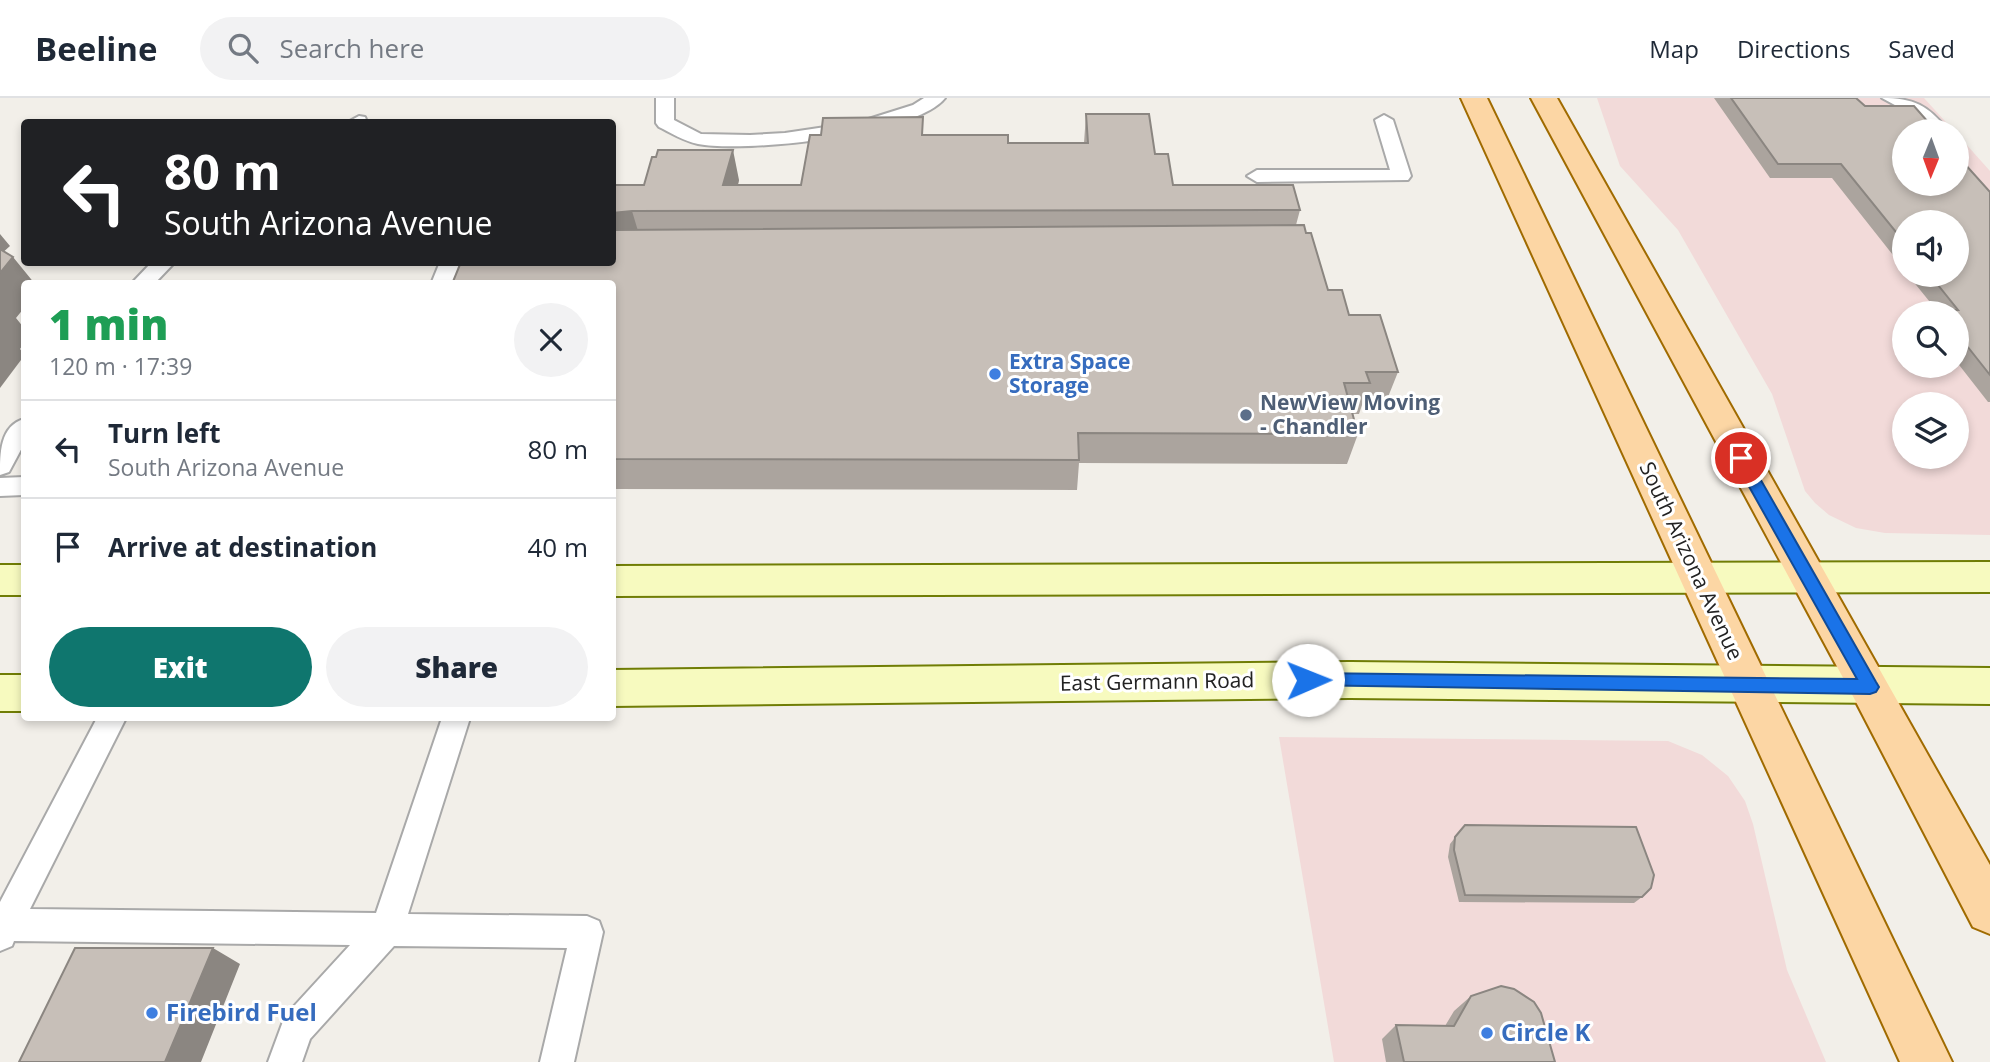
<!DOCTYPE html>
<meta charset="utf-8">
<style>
:root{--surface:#fff;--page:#f2f2f3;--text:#1f2937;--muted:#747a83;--line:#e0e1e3;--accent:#0f766e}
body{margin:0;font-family:"Open Sans",sans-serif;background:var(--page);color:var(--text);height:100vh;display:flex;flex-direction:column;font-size:26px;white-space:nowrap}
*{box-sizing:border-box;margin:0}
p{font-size:23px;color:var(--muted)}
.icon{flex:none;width:38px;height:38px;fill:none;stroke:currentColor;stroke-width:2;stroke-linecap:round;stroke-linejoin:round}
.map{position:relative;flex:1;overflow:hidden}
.drawer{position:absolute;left:21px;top:182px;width:595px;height:441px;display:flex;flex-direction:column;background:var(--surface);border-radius:7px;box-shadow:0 4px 10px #0003}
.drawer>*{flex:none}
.guide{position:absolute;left:21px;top:21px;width:595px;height:147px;border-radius:7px;box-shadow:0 4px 10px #0003;background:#202124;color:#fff;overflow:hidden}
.needle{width:46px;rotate:181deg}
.fabs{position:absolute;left:1892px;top:21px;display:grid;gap:14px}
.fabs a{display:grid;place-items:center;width:77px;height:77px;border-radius:50%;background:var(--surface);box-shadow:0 4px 10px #0003;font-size:35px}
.pin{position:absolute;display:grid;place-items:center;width:60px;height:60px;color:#fff;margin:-30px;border:4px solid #fff;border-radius:50%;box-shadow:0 2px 7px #0007}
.me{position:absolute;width:77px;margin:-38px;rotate:89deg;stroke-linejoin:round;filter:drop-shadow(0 0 5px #0008)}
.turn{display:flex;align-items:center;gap:24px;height:147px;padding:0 28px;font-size:32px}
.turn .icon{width:91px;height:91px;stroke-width:2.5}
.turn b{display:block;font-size:49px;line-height:60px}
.round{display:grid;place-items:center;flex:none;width:74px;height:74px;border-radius:37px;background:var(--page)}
.head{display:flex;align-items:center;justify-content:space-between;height:119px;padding:0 28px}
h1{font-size:42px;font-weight:800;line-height:52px;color:#1e9e55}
.action{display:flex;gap:14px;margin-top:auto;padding:14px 28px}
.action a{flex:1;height:80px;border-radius:42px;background:var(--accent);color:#fff;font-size:28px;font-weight:800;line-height:80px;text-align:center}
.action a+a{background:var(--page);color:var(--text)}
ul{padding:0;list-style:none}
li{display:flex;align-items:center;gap:21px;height:98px;padding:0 28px;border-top:2px solid var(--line)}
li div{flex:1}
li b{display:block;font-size:26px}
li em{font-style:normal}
header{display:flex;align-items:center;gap:42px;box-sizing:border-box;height:98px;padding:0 35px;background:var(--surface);border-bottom:2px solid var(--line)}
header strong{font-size:33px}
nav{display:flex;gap:38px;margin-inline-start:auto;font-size:24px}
.search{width:490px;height:63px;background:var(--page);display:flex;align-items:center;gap:18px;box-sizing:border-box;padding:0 24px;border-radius:38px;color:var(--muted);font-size:26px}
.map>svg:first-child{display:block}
.commercial{fill:#f2dad9;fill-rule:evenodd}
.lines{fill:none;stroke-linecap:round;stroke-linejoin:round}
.lane-casing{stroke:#a9a9a9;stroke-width:4}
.secondary-casing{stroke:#707d05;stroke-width:4}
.primary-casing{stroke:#a06b00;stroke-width:4}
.lane{fill:#fff;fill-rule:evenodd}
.secondary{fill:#f7fabf;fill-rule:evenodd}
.primary{fill:#fcd6a4;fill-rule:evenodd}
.wall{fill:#aba49e}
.shaded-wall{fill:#8b8681}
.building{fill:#c7bfb8;stroke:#8b8681;stroke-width:2}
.route{fill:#1a73e8;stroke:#114b97;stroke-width:2}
.shop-dot{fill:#3f7fe0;stroke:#fff;stroke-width:2.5}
.service-dot{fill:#5c6f8a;stroke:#fff;stroke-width:2.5}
.labels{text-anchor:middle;stroke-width:6;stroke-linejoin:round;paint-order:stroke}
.shop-label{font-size:21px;font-weight:bold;fill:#366cbe;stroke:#fff;text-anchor:start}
.service-label{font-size:21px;font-weight:bold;fill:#4e5e75;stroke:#fff;text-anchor:start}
.street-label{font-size:21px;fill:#222;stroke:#fff}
.near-shop-label{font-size:24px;font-weight:bold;fill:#366cbe;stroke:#fff;text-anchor:start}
</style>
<header>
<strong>Beeline</strong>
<div class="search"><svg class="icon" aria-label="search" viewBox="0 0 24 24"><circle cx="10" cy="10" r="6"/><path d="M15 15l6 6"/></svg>Search here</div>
<nav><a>Map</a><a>Directions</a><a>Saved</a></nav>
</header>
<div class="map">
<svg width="1990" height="964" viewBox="0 0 1990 964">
<rect width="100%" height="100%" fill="#f2efe9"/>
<!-- commercial -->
<path class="commercial" d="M1597,0H1924L1954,33H1904V86H1956L1957,36L1990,73V437L1885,435L1856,430L1829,417L1815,405L1805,393L1772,296L1678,132L1620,68ZM1904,124H1956V177H1904ZM1904,215H1956V268H1904ZM1904,306H1956V359H1904Z
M1279,639L1668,643L1702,657L1728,678L1745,703L1753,726L1787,872L1826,964H1334Z"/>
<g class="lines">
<!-- lane casing -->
<g class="lane-casing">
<path id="lane" d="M656,0H674V22L701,36L750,37L785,35L859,24L913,7L924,0H945C915,38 744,55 698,46C684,43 671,35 659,29L656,25Z
M1882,0C1913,0 1929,7 1948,33H1929L1915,18Z
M1384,17L1393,22L1411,78L1408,82L1257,84L1247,78L1257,72H1390L1375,22Z
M359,18L365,19L367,24H348Z
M152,164H175L154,186H131Z
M440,164H461L452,186H431Z
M24,321V346L9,374L0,377C0,355 0,328 24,321Z
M24,379V397L0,398V380Z
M97,620H126L30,811L376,815L442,620H470L408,816L587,818L599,823L603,834L574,964H540L567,850L394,848L310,941L302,964H268L285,918L350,847L14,843L12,848L0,853V804Z"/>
</g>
<!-- secondary casing -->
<g class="secondary-casing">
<path id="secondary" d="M1990,464V494L612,498V468Z
M0,467H24V497H0Z
M1350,564L1990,570V606L1350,600L612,608V572Z
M0,577H24V613H0Z"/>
</g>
<!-- primary casing -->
<g class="primary-casing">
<path id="primary" d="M1461,0H1487L1952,964H1900Z
M1531,0H1557L1990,767V836L1973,829L1855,602Z"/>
</g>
<!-- lane -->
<use href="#lane" class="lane"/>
<!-- secondary -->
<use href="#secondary" class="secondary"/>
<!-- primary -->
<use href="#primary" class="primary"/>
</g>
<!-- wall -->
<path class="wall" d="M1714,0H1856L1865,8L1990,94V304H1988L1956,263V215H1937L1938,214L1908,177H1956L1904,124V171L1832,80H1770Z
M1086,16L1155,56L1173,87L1300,112L1296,127L1306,135L1328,192L1398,274L1386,304H1363L1359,316H1353L1358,336L1347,366L1079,365L1077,392L612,391V87H644L739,82L738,87H801L821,37H924L1008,45H1084Z
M1465,727L1642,799L1634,805L1459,804L1448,759L1450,746Z
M1471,898L1555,964H1386L1382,941L1396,927L1445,928L1454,913Z"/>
<!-- shaded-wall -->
<path class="shaded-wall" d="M733,52L739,82L731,113L723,87Z
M632,113L641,143L612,147V115Z
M0,136L10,148L0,157Z
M13,159L35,186H24V210L16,220L24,230V245L20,251L24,256V258L0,290V175Z
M213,850L240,866L201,964H165Z"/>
<!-- building -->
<path class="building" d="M1731,0H1856L1865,8H1914L1936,33H1904V86H1956V56L1990,94V277L1956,234V215H1941L1939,212H1958L1930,177H1956V124H1904V144L1841,66H1778Z
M1086,16H1149L1155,56H1168L1173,87H1293L1300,112L632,113L612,115V87H644L652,59H656L658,52H733L723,87H801L810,37H821L823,20L923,19L922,37H1008V45H1088Z
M1304,127L1306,135H1311L1328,192H1342L1349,217H1380L1398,274H1366L1370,285H1344L1358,336L1078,335L1079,362L612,361V186H452L461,164H612V132Z
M0,151L13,159L0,175Z
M1465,727L1636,729L1654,777L1651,790L1642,799L1465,797L1454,752L1455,739Z
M75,850H213L165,964H19Z
M1501,888L1514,891L1534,904L1541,915L1555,964H1404L1396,927L1454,928L1471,898Z"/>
<!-- route -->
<path class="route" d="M1741,354L1746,356L1876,584L1879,589L1876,594L1870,596L1302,587L1300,582L1302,577L1308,575L1857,581L1733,360Z"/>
<!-- markers -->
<g class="shop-dot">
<circle cx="995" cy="276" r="7"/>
<circle cx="152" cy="915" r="7"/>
<circle cx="1487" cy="935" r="7"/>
</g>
<circle class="service-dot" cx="1246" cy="317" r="7"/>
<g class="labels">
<!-- shop labels -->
<g class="shop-label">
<text x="1009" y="271">Extra Space<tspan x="1009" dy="24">Storage</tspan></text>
</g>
<!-- service labels -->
<g class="service-label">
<text x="1260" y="312">NewView Moving<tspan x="1260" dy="24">- Chandler</tspan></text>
</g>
<!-- street labels -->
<g class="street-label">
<text transform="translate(1691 463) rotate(65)" y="7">South Arizona Avenue</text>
<text transform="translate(1157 584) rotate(-1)" y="7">East Germann Road</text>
</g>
<!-- near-shop labels -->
<g class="near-shop-label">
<text x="166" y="923">Firebird Fuel</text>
<text x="1501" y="943">Circle K</text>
</g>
</g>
</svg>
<div class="fabs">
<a><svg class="needle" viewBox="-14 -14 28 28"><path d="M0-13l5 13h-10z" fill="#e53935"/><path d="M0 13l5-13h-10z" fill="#747a83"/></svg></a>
<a><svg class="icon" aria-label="sound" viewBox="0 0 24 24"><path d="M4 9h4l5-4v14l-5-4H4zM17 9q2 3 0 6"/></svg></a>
<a><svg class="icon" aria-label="search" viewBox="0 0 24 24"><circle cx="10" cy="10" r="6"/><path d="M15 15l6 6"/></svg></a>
<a><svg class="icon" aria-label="layers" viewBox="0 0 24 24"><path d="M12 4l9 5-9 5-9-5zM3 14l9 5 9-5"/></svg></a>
</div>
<div class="pin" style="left:1741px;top:360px;background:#d93025"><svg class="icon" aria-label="arrive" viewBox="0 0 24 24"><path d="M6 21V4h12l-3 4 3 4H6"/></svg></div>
<svg class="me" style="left:1308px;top:582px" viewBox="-20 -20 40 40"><circle r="19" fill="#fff"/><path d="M0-13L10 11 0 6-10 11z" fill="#1a73e8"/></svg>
<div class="guide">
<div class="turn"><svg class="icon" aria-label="left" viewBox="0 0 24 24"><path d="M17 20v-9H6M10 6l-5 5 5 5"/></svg><div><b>80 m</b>South Arizona Avenue</div></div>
</div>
<section class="drawer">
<div class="head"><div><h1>1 min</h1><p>120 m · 17:39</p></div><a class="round"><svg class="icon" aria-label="close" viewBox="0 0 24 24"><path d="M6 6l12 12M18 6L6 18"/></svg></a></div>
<ul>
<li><svg class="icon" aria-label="left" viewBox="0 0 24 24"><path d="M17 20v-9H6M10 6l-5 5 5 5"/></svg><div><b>Turn left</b><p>South Arizona Avenue</p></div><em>80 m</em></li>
<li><svg class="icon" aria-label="arrive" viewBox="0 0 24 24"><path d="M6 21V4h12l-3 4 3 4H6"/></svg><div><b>Arrive at destination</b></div><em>40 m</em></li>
</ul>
<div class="action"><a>Exit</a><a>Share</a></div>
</section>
</div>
